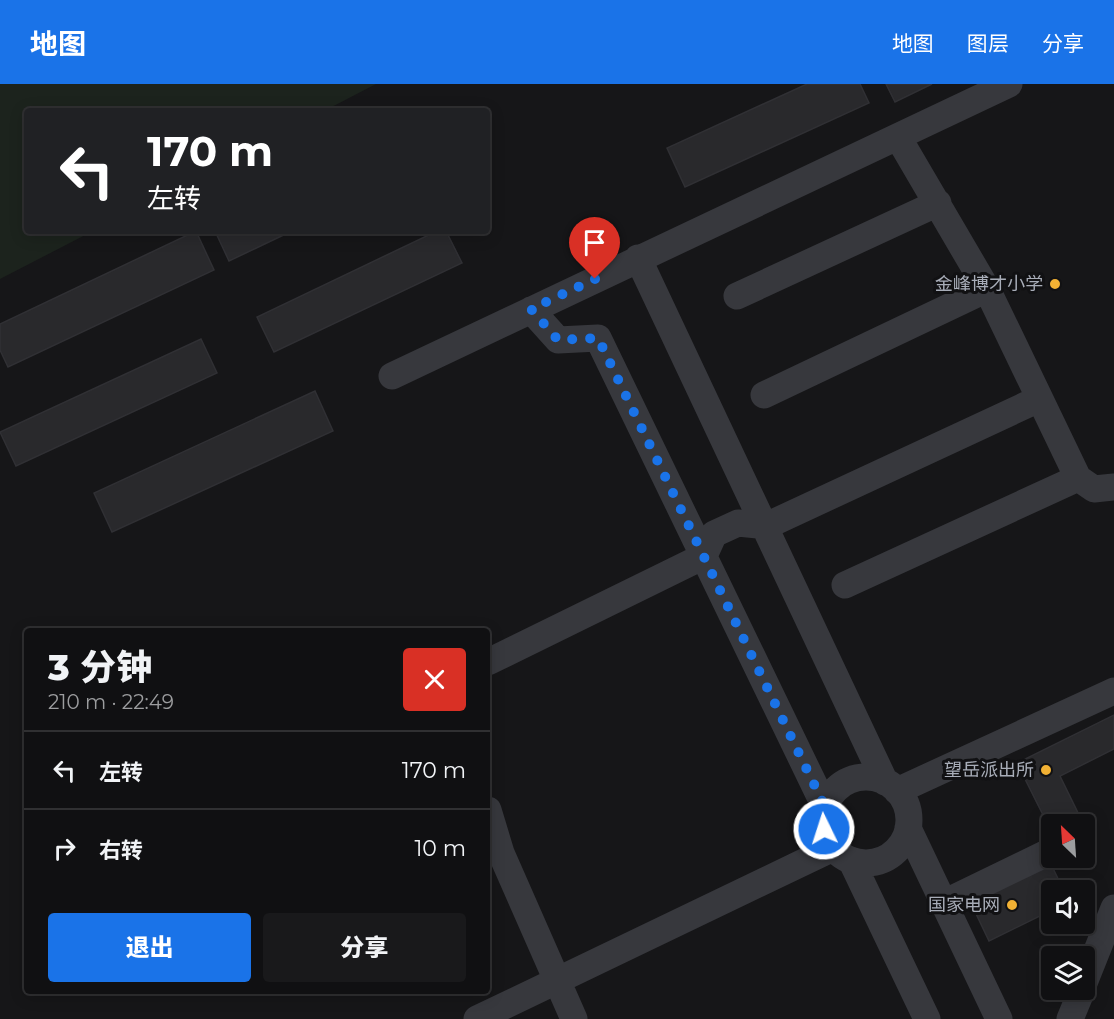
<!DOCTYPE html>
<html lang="zh">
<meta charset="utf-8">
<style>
:root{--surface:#101012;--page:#19191b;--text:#f1f3f6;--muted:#9c9d9f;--line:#303032;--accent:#1a73e8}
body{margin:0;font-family:Montserrat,"Noto Sans SC",sans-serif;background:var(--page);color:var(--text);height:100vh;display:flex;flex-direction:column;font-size:22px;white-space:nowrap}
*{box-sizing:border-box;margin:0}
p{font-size:20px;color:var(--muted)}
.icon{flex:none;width:33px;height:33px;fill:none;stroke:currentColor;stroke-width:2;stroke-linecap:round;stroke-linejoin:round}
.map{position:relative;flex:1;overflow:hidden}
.details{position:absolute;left:24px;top:544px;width:466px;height:366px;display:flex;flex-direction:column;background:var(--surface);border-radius:6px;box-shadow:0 3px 15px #0003,0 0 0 2px var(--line)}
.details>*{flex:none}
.hud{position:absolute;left:24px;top:24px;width:466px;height:126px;border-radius:6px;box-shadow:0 3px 15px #0003,0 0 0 2px var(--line);background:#202124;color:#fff;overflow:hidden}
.needle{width:39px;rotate:335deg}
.buttons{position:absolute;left:1041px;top:730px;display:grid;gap:12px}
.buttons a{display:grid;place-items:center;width:54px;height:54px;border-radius:6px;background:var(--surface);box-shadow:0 3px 15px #0003,0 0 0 2px var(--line);font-size:30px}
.pin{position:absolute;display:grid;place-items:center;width:51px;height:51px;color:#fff;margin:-62px -26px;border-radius:50% 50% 50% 0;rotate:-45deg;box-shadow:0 0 6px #0007}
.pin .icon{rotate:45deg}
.me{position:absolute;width:66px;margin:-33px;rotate:356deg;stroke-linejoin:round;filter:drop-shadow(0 0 4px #0008)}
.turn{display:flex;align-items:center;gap:21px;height:126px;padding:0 24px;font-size:27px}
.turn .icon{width:78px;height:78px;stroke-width:2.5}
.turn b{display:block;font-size:42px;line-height:51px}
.round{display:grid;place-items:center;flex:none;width:63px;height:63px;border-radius:6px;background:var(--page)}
.headline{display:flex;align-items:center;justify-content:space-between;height:102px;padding:0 24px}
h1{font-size:36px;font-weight:800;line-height:45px}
.cta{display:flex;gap:12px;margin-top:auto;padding:12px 24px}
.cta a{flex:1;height:69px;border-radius:6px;background:var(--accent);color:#fff;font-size:24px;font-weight:800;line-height:69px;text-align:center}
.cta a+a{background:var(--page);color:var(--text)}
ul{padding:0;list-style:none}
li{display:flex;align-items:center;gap:18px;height:78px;padding:0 24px;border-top:2px solid var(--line)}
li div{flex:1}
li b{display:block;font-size:22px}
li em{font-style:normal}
header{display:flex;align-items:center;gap:36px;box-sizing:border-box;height:84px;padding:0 30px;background:var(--accent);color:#fff}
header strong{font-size:28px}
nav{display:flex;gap:33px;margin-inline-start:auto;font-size:21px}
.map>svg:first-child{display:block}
.green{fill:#1c231d}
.building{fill:#29292c;stroke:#303034;stroke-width:1.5}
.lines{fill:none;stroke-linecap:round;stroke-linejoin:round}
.minor{stroke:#37383d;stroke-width:27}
.route{stroke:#1a73e8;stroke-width:10;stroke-dasharray:0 18}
.poi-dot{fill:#f2b134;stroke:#111113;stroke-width:2}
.labels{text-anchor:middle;stroke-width:6;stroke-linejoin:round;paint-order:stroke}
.poi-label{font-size:18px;fill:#a8adb8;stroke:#111113;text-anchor:end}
</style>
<header>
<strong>地图</strong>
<nav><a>地图</a><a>图层</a><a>分享</a></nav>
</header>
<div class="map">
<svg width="1114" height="935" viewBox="0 0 1114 935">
<rect width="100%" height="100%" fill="#161618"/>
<!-- green -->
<path class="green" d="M0,0H376L324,27H27V147H93L0,195Z"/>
<!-- building -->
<path class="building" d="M807,0H860L869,19L685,103L667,64Z
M886,0H932L895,18Z
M196,147L214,186L8,283L0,266V240Z
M215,147H292L229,177Z
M437,147H446L462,179L274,268L257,233Z
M201,255L217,289L16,382L0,348Z
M315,307L333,347L112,448L94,409Z
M1114,631V665L1060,692L1084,741H1052V749L1017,679Z
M1084,741L1092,757L1084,761Z
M1049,776L1064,807H1052V826L989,857L969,815Z"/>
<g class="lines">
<!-- minor -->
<path class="minor" d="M898,53L987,205L1078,394L1094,405L1114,403
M638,174L885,698
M737,212L938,119
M531,226L558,256L598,254L825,723
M392,292L1009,0
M764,311L987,205
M845,501L1078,394
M488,578L704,472L714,450L738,439L766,442L1039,315
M823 736a43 43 0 1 1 86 0a43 43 0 1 1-86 0Z
M897,707L1114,607
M488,726L501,769L574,935
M908,744L999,935
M851,776L927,935
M944,819L1047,769
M1084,899L1114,824
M477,935L833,764
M1070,935L1082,906"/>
</g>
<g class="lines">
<!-- route -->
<path class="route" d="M595,195L531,225L558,256L598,254L825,723L824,745"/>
</g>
<!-- markers -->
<g class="poi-dot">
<circle cx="1055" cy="200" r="6"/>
<circle cx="1046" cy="686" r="6"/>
<circle cx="1012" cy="821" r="6"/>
</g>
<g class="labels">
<!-- poi labels -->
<g class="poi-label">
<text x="1043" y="206">金峰博才小学</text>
<text x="1034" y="692">望岳派出所</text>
<text x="1000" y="827">国家电网</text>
</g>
</g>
</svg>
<div class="buttons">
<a><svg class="needle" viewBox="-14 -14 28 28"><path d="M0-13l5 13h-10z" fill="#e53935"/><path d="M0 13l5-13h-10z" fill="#9c9d9f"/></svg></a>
<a><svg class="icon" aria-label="sound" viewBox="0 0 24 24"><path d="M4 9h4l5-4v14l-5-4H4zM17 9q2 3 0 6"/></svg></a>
<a><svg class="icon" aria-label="layers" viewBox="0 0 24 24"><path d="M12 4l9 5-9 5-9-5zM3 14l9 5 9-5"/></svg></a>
</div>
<div class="pin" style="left:595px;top:195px;background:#d93025"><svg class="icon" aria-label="arrive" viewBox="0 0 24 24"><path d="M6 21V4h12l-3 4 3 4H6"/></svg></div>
<svg class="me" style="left:824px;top:745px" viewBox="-20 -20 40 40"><circle r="17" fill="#1a73e8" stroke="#fff" stroke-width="3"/><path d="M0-11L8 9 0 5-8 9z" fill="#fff"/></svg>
<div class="hud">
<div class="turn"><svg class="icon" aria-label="left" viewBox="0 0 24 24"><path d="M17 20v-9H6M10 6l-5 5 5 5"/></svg><div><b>170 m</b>左转</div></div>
</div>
<section class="details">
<div class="headline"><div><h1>3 分钟</h1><p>210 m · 22:49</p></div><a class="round" style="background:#d93025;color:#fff"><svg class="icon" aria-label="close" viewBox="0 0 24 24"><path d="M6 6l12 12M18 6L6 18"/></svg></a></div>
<ul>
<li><svg class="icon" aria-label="left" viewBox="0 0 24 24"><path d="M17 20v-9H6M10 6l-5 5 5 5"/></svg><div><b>左转</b></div><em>170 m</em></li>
<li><svg class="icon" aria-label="right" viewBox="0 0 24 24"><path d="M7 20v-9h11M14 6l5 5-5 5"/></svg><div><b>右转</b></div><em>10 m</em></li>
</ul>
<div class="cta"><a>退出</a><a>分享</a></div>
</section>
</div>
